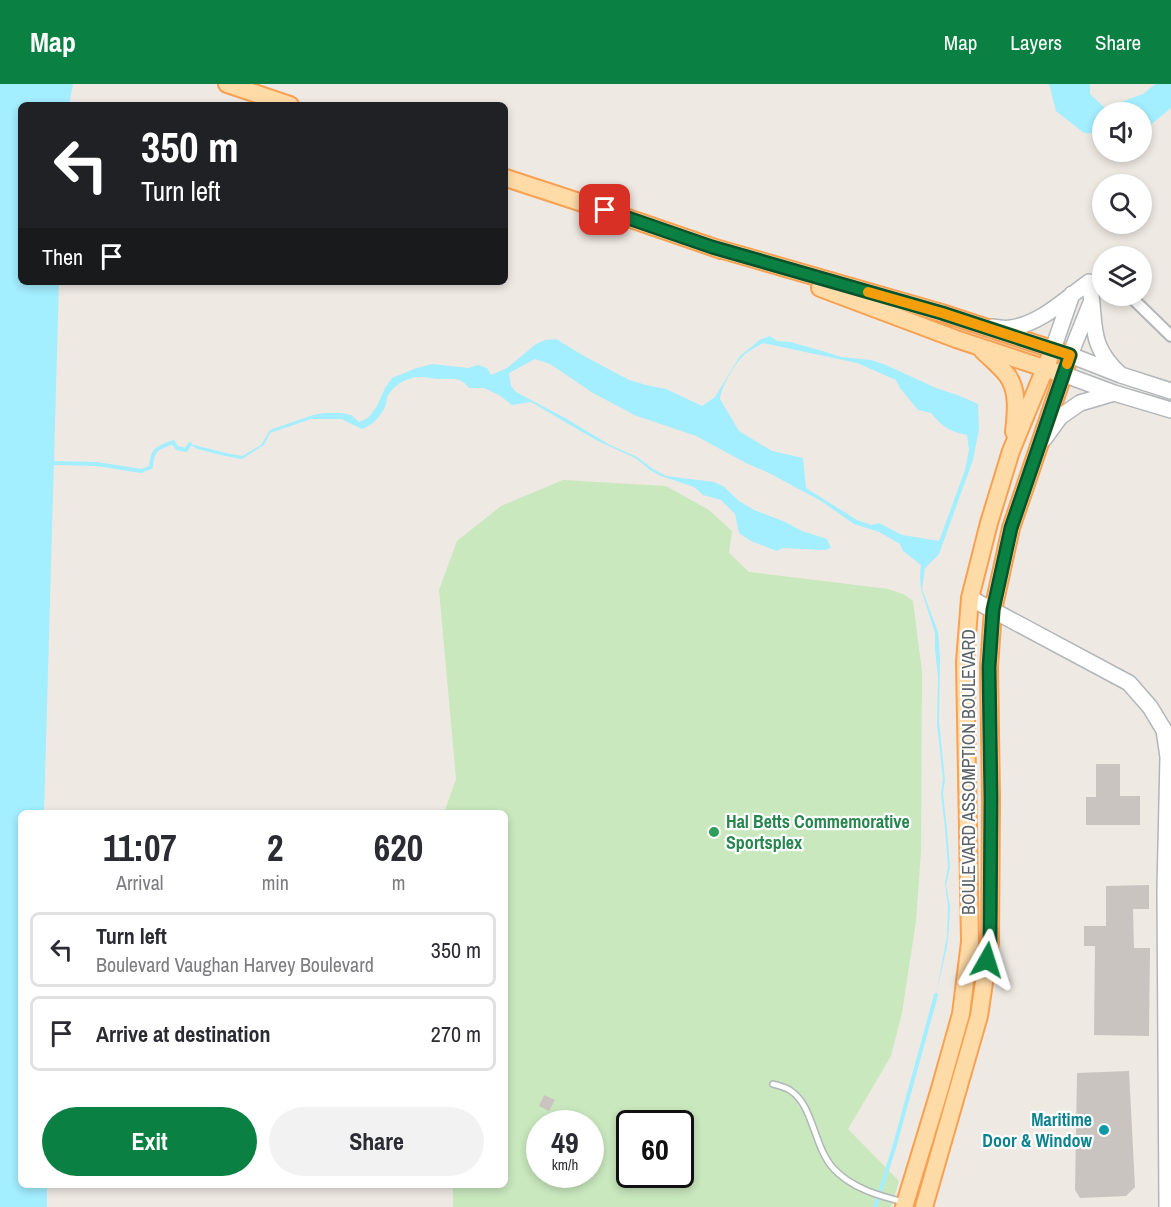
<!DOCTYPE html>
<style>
:root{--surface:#fff;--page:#f2f2f3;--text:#2b2b33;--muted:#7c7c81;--line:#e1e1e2;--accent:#0b8043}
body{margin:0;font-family:"Archivo Narrow",sans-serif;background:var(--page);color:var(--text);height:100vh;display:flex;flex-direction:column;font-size:22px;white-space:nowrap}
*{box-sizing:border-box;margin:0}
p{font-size:20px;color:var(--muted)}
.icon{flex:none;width:33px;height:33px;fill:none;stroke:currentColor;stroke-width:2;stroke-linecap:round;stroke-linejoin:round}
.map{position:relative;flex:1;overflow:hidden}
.sheet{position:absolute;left:18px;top:726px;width:490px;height:378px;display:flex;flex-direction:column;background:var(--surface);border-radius:9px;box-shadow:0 3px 9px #0003}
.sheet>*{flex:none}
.guide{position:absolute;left:18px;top:18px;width:490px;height:183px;border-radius:9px;box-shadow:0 3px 9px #0003;background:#202124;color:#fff;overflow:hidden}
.controls{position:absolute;left:1092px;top:18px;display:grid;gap:12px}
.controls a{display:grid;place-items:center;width:60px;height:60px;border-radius:50%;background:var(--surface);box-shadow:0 3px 9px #0003;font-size:30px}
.speed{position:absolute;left:526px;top:1026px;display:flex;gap:12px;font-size:30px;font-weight:700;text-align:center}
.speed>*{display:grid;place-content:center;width:78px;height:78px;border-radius:50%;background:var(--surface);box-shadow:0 3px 9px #0003;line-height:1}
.speed small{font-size:15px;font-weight:400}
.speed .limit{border:3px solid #111;border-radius:9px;background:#fff;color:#111}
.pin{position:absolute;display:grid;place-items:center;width:51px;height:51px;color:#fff;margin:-26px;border-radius:12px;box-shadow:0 3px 9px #0006}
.me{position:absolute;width:66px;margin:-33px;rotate:6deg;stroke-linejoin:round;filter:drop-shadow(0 0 4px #0008)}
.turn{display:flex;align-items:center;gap:21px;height:126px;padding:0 24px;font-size:27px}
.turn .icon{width:78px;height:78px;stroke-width:2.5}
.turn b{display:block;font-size:42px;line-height:51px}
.then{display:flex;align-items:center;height:57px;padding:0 24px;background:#0003;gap:12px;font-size:22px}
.eta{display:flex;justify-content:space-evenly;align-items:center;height:102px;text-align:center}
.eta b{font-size:36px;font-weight:800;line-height:42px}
.button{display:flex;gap:12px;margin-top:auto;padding:12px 24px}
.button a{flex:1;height:69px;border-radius:36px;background:var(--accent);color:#fff;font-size:24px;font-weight:800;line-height:69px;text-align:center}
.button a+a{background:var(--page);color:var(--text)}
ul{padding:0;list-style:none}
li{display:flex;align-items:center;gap:18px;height:75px;margin:0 12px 9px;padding:0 12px;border:3px solid var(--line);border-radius:9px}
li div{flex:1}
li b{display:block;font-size:22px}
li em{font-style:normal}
header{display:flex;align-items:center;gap:36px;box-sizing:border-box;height:84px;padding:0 30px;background:var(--accent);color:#fff}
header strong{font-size:28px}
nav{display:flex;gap:33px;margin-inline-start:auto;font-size:21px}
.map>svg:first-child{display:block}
.green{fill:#c9e8be;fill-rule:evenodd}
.water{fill:#a3eeff;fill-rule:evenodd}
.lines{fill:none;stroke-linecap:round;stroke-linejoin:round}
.stream{stroke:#a3eeff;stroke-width:4}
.building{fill:#cac4c0}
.lane-casing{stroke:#b1b6b9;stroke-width:8}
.street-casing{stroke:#b1b6b9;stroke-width:14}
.secondary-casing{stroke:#b0b6b9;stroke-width:18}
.primary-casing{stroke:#faa051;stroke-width:20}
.lane{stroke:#fff;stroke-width:5}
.street{stroke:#fff;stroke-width:10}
.secondary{stroke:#fff;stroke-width:15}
.primary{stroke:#ffdba8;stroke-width:16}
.route-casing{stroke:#07532c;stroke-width:15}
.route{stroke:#0b8043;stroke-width:10}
.slow{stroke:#f59e0b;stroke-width:10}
.leisure-dot{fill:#2e9e5b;stroke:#fff;stroke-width:2}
.culture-dot{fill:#0f9aa8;stroke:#fff;stroke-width:2}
.labels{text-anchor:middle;stroke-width:4.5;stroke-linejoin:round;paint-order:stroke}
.street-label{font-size:18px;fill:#5b6265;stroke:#fff}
.leisure-label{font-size:18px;font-weight:bold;fill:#27864d;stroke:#fff;text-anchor:start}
.culture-label{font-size:18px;font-weight:bold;fill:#0d838f;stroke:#fff;text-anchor:end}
</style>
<header>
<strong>Map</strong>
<nav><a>Map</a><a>Layers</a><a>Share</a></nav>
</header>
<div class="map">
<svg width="1171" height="1123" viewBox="0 0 1171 1123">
<rect width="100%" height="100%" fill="#efe9e3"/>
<!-- green -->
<path class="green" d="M563,396L666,402L709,426L732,447L729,469L749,488L888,505L903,510L913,517L922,588L921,767L916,837L902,929L891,972L848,1045L899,1097L891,1123H453V1101H506V729H444L456,695L439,506L457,457L501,422ZM540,1040H591V1090H540ZM630,1040H681V1090H630Z"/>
<!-- water -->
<path class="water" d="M0,0H73L69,21H21V198H59L44,729H21V1101H47V1123H0Z
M1049,0H1090V10L1105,24L1143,10L1155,0H1171V24L1142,48V28H1102V50L1084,49L1056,27Z
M770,252L777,257L790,258L826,268L841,273L871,276L886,281L936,304L960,312L978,320L979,345L973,376L939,470L925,484L922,505L938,548L940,573L939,637L945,696L943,709L947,746L950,783L946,801L950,822L949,844L947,862L936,911L947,852L948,822L945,799L948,783L945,744L941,710L943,695L937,640L938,593L935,565V549L921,505L920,493L921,481L903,467L900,460L879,448L854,440L821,417L769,389L748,380L696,352L634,331L629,328L593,309L550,280L535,275L509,289L511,302L516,308L565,334L610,361L637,373L653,385L666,392L714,398L723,402L739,417L754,426L783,437L802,447L827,455L831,464L825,466L783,464L777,467L751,457L739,449L735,430L721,416L703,411L694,403L661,392L650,386L637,375L596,356L531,318L512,321L499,311L484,304H469C461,293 452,295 440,295C431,295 420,291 412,294C403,296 394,302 389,310C386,313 387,319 385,323C380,333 373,341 362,345L341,335H311L270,349L264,361L242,375L225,372L197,365L190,360L226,369L242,372L261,361L270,346L313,331L324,329H342L351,331L359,338L368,334L377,322L385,304L392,294L414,285L432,280L468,284L478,281L487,284L491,291L507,284L536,260L545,256L556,255L584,272L629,296L646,301L666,305L702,322L715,313L740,272L761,255ZM763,259L857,279L896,296L900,304L918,326L931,329C941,342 951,348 967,351L969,366L965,386L939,457L902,451L879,439L872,441L857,436L806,404L803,374L772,367L739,347L720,315C721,303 734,281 743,272C748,267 756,263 763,259Z"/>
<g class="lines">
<!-- stream -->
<path class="stream" d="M54,379L97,380L141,387L151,383C152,365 157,364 173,358L177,364L186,366L190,360
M875,1123L894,1064L936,911"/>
</g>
<!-- building -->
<path class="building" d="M1096,680H1120V712H1140V741H1086V713H1096Z
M1149,801V825H1133L1134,864H1150L1149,952L1094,951L1095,862H1084V842H1106V802Z
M1129,987L1135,1103L1126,1112L1080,1114L1075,1106L1077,989Z
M544,1011L555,1016L549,1027L539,1022Z"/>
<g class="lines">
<!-- lane casing -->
<g class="lane-casing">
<path id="lane" d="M773,1000C779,1002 786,1003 791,1007C813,1021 814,1063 833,1084C851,1104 879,1112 904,1118"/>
</g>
<!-- street casing -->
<g class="street-casing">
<path id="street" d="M1089,198L1102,196
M1130,212L1171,252"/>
</g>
<!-- secondary casing -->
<g class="secondary-casing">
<path id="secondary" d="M1090,221L1070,271L1121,291L1171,307
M992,243C998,244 1005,245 1011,244C1042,239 1065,215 1089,198C1097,238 1086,260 1121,291
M1053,265L1072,210
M1063,290L1114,309L1171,326
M1044,355L1060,333L1080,319L1114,309
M970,514L1129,599L1150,623L1164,646L1168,673L1165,806L1167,1123"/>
</g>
<!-- primary casing -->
<g class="primary-casing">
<path id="primary" d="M227,0L290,21
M506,94L625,133L721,166
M712,163L942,229L1070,271L1011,444L993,526L989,583L991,714L990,858L979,932L924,1123
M820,204L956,255L1056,288
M982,266C990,274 1000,282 1007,291C1019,306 1016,330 1014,348
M904,1123L939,1008L961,930L970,858L965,578L970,514L989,439L1011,367L1053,265"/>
</g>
<!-- lane -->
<use href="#lane" class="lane"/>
<!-- street -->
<use href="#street" class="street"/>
<!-- secondary -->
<use href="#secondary" class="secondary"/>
<!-- primary -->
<use href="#primary" class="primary"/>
</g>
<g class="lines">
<!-- route casing -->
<g class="route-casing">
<path id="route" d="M605,126L712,163L942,229L1070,271L1011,444L993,526L989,583L991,714L990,858L987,876"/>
</g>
<!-- route -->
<use href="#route" class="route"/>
<!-- slow -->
<path class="slow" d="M868,208L942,229L1070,271L1067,280"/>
</g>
<!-- markers -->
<circle class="leisure-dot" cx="714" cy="748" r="6"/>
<circle class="culture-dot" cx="1104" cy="1046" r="6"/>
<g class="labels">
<!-- street labels -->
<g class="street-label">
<text transform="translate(969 688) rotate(-90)" y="6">BOULEVARD ASSOMPTION BOULEVARD</text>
</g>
<!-- leisure labels -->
<g class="leisure-label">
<text x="726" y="744">Hal Betts Commemorative<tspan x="726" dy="21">Sportsplex</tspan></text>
</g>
<!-- culture labels -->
<g class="culture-label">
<text x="1092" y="1042">Maritime<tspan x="1092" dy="21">Door &amp; Window</tspan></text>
</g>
</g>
</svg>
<div class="controls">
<a><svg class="icon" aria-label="sound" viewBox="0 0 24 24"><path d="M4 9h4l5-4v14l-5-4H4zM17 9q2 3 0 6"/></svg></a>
<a><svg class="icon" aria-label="search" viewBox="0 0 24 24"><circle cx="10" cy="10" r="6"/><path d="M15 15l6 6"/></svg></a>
<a><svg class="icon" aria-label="layers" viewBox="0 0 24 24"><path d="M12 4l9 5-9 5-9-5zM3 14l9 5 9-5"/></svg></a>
</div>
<div class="speed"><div>49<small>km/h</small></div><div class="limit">60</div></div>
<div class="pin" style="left:605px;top:126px;background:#d93025"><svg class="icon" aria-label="arrive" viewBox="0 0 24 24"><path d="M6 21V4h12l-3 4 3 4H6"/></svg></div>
<svg class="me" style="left:987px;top:876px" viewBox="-20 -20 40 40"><path d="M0-17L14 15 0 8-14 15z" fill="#0b8043" stroke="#fff" stroke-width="4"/></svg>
<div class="guide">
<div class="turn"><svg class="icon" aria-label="left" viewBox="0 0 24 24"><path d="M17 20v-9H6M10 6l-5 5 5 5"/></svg><div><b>350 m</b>Turn left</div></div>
<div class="then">Then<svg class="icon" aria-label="arrive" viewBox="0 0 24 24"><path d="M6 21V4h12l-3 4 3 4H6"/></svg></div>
</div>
<section class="sheet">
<div class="eta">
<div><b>11:07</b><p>Arrival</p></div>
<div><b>2</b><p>min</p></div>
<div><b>620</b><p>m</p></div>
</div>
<ul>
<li><svg class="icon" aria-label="left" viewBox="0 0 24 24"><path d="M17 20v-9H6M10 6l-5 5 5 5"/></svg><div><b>Turn left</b><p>Boulevard Vaughan Harvey Boulevard</p></div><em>350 m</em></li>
<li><svg class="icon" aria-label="arrive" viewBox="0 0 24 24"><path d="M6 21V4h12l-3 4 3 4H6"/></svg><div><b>Arrive at destination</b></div><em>270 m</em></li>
</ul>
<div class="button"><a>Exit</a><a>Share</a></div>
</section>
</div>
